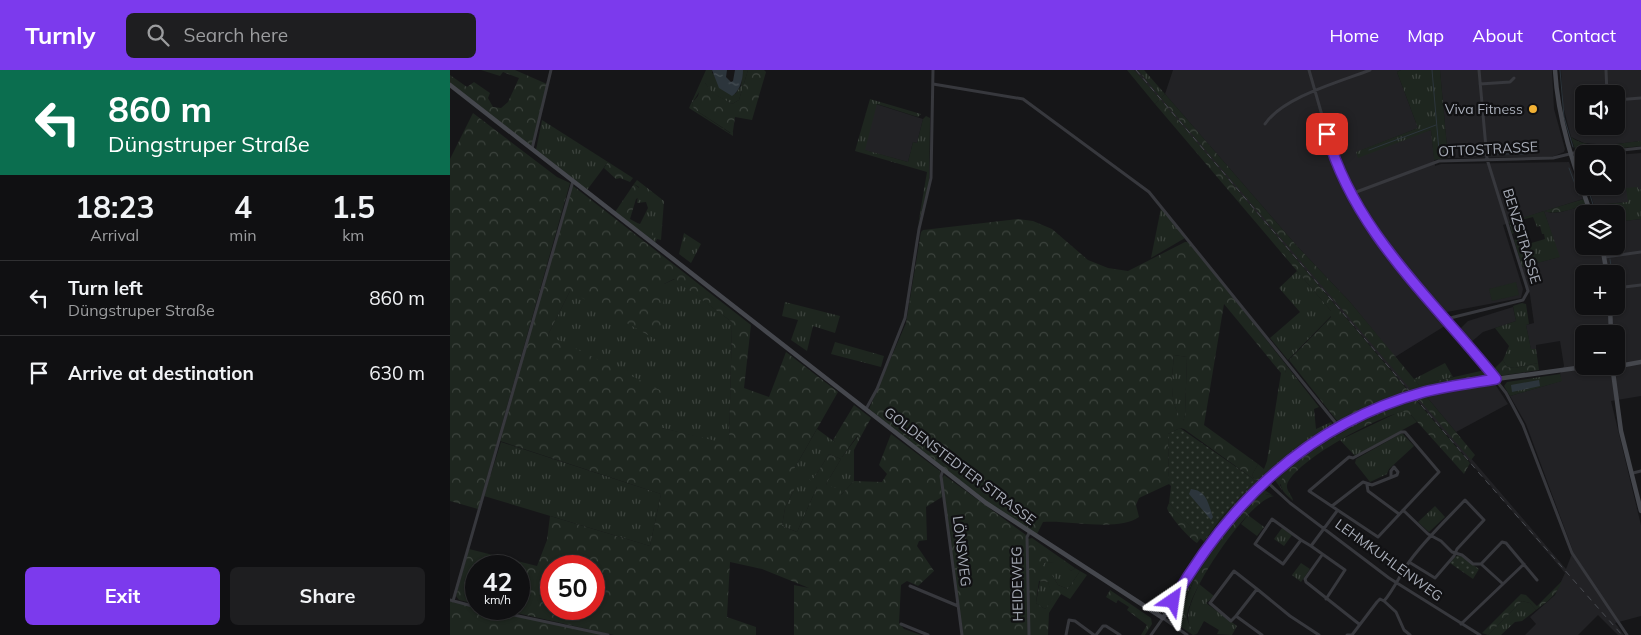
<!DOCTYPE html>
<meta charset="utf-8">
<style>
:root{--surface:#101012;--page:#1e1e20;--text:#f1f3f6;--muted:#9c9d9f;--line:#303032;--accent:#7c3aed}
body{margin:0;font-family:Mulish,sans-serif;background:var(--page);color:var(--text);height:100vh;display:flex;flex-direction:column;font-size:19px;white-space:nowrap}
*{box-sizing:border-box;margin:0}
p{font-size:16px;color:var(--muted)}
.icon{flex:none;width:28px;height:28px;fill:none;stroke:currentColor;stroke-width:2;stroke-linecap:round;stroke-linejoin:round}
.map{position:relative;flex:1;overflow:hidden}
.drawer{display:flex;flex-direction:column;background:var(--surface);width:450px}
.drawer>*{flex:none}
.top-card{background:#0b6e4f;color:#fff;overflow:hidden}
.controls{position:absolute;left:1125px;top:15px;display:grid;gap:10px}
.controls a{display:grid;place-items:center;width:50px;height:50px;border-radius:8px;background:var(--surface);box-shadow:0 1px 4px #0004,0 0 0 1px var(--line);font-size:25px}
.speed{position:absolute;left:15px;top:485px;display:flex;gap:10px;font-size:25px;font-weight:700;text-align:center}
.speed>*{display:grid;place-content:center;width:65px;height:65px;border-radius:50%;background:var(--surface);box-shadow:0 1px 4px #0004,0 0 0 1px var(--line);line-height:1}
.speed small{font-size:12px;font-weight:400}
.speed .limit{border:8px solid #d22;background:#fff;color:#111}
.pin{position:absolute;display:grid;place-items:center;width:42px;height:42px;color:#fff;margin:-21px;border-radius:10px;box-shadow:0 2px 8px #0006}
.me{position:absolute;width:55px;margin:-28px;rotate:32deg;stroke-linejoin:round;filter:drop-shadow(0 0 4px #0008)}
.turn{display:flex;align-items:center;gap:18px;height:105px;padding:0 25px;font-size:22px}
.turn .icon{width:65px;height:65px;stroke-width:2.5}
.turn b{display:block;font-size:35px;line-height:42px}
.eta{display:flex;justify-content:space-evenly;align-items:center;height:85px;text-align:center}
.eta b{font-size:30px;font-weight:700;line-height:35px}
.action{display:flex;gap:10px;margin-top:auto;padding:10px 25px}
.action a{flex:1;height:58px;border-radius:8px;background:var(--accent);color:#fff;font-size:20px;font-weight:700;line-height:58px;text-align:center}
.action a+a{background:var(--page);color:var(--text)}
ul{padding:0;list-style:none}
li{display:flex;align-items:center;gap:15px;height:75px;padding:0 25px;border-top:1px solid var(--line)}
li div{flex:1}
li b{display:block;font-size:19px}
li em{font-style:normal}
header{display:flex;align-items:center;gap:30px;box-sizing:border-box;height:70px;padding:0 25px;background:var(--accent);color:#fff}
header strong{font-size:24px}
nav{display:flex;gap:28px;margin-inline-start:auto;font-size:18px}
.search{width:350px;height:45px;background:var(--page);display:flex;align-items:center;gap:12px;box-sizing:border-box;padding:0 18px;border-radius:8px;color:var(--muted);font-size:19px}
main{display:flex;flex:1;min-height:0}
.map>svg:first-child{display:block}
.built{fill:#222225;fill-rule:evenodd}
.grass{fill:url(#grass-tufts)}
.forest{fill:url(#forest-crowns);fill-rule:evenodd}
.park{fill:url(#park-dots)}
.pitch{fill:#1e261f}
.water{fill:url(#water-ripples)}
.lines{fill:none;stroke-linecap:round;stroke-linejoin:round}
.stream{stroke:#2c353c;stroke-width:1}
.street{stroke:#37383d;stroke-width:3}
.secondary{stroke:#45474d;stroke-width:4.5}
.rail{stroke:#4a4c52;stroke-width:1;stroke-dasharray:6 5;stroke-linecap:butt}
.secondary-bridge{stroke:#45474d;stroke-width:4.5}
.route-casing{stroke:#51269a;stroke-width:12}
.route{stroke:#7c3aed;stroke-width:9}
.poi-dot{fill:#f2b134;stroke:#111113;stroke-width:2}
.labels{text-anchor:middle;stroke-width:4.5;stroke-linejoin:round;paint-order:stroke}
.poi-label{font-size:14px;fill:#a8adb8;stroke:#111113;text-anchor:end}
.street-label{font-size:14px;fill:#a8adb8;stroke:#111113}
</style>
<header>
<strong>Turnly</strong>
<div class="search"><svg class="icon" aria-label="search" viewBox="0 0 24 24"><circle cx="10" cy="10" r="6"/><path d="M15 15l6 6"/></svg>Search here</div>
<nav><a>Home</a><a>Map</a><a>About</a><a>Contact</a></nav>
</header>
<main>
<section class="drawer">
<div class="top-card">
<div class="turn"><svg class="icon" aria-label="left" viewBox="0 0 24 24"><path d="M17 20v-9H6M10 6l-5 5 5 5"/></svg><div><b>860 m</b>Düngstruper Straße</div></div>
</div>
<div class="eta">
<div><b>18:23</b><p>Arrival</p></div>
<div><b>4</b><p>min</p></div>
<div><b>1.5</b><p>km</p></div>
</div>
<ul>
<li><svg class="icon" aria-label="left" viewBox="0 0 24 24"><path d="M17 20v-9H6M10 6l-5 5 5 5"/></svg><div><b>Turn left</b><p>Düngstruper Straße</p></div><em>860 m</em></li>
<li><svg class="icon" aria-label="arrive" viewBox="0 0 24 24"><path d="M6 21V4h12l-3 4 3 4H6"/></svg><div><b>Arrive at destination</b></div><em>630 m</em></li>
</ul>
<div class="action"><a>Exit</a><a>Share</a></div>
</section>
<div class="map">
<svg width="1191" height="565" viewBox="0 0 1191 565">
<defs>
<pattern id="grass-tufts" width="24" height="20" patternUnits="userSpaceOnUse" patternTransform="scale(1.25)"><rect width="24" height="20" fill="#1e261f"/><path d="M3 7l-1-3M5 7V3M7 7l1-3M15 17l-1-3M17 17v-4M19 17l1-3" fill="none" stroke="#3c433d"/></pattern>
<pattern id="forest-crowns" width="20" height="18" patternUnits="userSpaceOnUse" patternTransform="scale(1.25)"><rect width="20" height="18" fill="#1e261f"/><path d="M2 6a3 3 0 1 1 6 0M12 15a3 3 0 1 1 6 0" fill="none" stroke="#3c433d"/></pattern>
<pattern id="park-dots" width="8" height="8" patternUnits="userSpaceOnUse" patternTransform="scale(1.25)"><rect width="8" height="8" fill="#1e261f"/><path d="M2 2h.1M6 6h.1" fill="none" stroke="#3c433d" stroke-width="1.8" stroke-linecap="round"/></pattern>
<pattern id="water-ripples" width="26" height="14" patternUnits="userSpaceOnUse" patternTransform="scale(1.25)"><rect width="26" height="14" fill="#2c353c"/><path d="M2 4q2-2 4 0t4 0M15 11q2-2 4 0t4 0" fill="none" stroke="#485056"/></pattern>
</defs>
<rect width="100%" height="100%" fill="#161618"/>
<!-- built -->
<path class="built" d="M684,0H688L1116,499L1123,481L1076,354L1060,326L1111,311L1110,304L1114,296L1110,271L1086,275V279L1081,280L1076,255L1084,253L1080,225L1072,197L1109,187L1094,141L1053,155L1073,219L1071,228L997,242L998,254L945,287L900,232L847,176L715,24L723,0H951L947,2L968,58L907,82L981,60L985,96L991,94L1119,92L1133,129L1095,141L1101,143L1111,142L1136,135L1139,144H1134V176H1166V152L1191,149V326L1161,331L1191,455V546L1165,553L1174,565H1168L1148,545L1128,565H1075L1086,554L1080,547L1105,525L1115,503ZM1134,204H1166V236H1134ZM1134,264H1166V296H1134Z
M990,0H1102L1104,39L1115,79L1114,82L1102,87L998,88Z
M1111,0H1191V71L1158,75L1134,73L1121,67L1113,36ZM1134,24H1166V56H1134Z
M426,34L473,49L467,73L463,72L458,92L414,80Z
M1191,83V119H1188V117L1178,132L1144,135L1138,116H1166V85Z
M1063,237L1066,251L1033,262L1020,273L1010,259L1018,251Z
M1045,314L1058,334L1006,362L976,326Z"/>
<!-- grass -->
<path class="grass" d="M256,0H262V3L285,24L291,16L293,0H298L289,30L282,34L262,23L255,13L242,33L244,39L280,63L283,61V66L239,38Z
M677,0H684L710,29L705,34Z
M688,0H694L715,24L711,28Z
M951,0H990L998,88L984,90L981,60L908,88L906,82L968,58L947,2Z
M420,29L471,44L468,47L427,34L415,80L458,92L463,72L467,73L473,49L476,46L480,48L479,113L468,155L477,102L405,81Z
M92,50L158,92L137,120L86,80Z
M1121,67C1139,81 1169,73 1191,71V76L1145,81L1125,79Z
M187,110L214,131L211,170L207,169L205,173L197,160L187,153L190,154L198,138L196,132L187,133L189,117L184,114Z
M1188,117V119H1191V149L1166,152V144H1147L1144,135L1178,132L1176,118Z
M711,138L735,168L701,188Z
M1094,141L1110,187L1072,197L1064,170L1075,166L1078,174L1095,169L1094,164H1092L1090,156L1087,157L1083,147L1071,150L1073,158L1062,164L1059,152Z
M234,163L251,174L241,193L229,184Z
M847,201L881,241V246L838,290L820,268L850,242L829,218Z
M225,209L282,252L279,375L212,358L98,265L120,221L214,214Z
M335,232L390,246L385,263L363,256L357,281L341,270L348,250L332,246Z
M1072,233L1076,234L1079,254L1076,255L1081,279H1086L1088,293L1065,298L1057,297L1053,290L1059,276L1045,258L1066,251L1063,236Z
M385,272L434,286L431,297L381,284Z
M724,285L737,287L735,345L733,352C718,332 722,309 724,285Z
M995,293L1003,307L970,315L971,319L963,322L969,315L964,309Z
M837,296L869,337L864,339L866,359L881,352L884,356L852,377L811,410H805L802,405L808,394L814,399L817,391L831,303H835Z
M1110,304L1112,311L1060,326L1054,316L1057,312Z
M957,332L895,361L852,388L830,415L832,420L824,409L826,406C866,373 908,350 957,332Z
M949,342H958L967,352L905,386L890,370Z
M367,359L385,372L392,387L408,366L410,368L404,380V411L391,425L376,414L391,389L379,384L364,408L367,417L347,462L332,456L335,438L344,420V399Z
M952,363L964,376L939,399L937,404L920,412L905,393L906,389Z
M51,372L211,424L200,476L34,426Z
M813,419L822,425L814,424C781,463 736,502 728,555C725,551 722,549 723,545C726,522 794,436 813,419Z
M985,436L995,447L979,462L968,452Z
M798,445L814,457L807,466L791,454Z
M832,458L842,465L834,476L824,469Z
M595,492L615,493L621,501L625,498L630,501L618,519L608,515L602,505H593V495Z
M851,493L860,499L851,512L842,505Z
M590,511L598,512L604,529L595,539L586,533Z
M749,514L764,526L756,533L787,556L782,565L767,564L769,560L754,551L747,564C729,551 743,530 749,514Z
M1072,531L1080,533L1086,540L1072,551L1065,552L1051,565H1038Z"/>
<!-- forest -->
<path class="forest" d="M31,0H65L97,14L84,72L81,76L0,13V5L17,17L24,12L40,23L38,28L43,37L51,38L58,32L69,8L53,2L50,6Z
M298,0H314L316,2L302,50L285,47L283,61L281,63L244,39L242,33L248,26L252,12L255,13L263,23L282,34L289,30Z
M715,24L847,176L900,232L969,315L1035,300L1037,304L1035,307L973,320L969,316L963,322L711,28Z
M710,29L960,323L890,354L888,352L839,290L881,247V241L705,34Z
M23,43L107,107L120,113L28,439L0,431V89Z
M158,92L183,108L180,112L170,108L166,109L154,98Z
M184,114L189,118L191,126L186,129L180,149L202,161L205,167L202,171L165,142Z
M122,115L301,255L294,318L319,327L336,282L388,322L344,399V420L335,438L332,456L347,462L367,417L359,409L364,408L379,384L391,389L376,414L391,420V425L404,411L432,412L437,404L429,395L441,364L490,401L492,427L476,437L477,470L469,471L467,476L484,501L468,516L457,511L451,515L449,553L454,559L471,565H344V515L359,518L312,499L280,492L277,547L306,557V565H164L49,539H69V496H26V534L9,530L6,526L19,479L87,496L97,470L100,446L200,476L211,424L50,371ZM224,209L282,252L279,374L212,358V321L98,265L120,221L212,273L214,214ZM101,496H144V539H101Z
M1134,129L1136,135C1123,138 1107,146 1094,141Z
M568,149L583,151L602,159L638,190L658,198L678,201L735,172H739L837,296L835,303H831L774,234L754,355L808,394L802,405L805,410L809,408L811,410L765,465L717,537L715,532L771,449L805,410L734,359L730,358L718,364L719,414L689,428L686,435L689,447C668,462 620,450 593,452L586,466L537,433L419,339L456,253L471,162L473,160ZM724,285L737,287L735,345L733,351C718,332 722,308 724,285Z
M1053,290L1057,297L1065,298L1088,293L1089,300L1048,306L1042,301Z
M976,326L1025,385L1021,390L968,328Z
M965,329L1020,393L1014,404L961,345L954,342C931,344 843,392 837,415C836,421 843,426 843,431C838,426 830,421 831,413C833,389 941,335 965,329Z
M404,335L421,348L410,368L407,366L392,387L381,380L385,372L383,370Z
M494,405L576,465L578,565H513L492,409Z
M814,424L824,426C798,431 744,514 738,541C735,549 740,559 747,564L743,565L728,555C734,518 780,440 814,424Z
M719,433L751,468L747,473C740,469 719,446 717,438Z
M582,468L625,498L621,501L615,494L595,492L593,495L594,505H602L608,515L618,519L630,501L637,505L620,529L611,524L599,543L598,565H580L578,469ZM589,511L598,512L603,529L595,539L586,533Z
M1112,511C1107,525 1097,532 1086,540L1080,533L1072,531L1038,565L1032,563L1071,524L1076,525L1087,536Z
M660,520L701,548L702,554L695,565H691L697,555L677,540L679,537L668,530L666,533L656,527Z
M0,531C50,544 102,553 153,565H0Z"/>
<!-- park -->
<path class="park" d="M730,358L805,410L771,448L754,472L719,433L721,416L719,414L718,364Z
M1010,485L1029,499L1023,509L1000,493L1006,486Z"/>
<!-- pitch -->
<path class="pitch" d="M1066,212L1069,225L1042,231L1039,219Z"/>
<!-- water -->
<path class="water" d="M262,0H277L276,7L281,12L283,11L285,0H293C293,9 290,21 282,26L269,18Z
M1089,310L1090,316L1062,322L1061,315Z
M741,419C757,421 758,433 763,447L761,450L739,424Z"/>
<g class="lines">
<!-- stream -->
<path class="stream" d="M982,0L989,81
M1110,0L1114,47L1123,77
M919,80L986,55
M1042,84H1074
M1128,90L1134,107
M1119,98L1129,125
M1137,116L1138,121
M1140,125L1146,144
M1157,176L1159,182
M1160,189L1162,204"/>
<!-- street -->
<path class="street" d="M859,0L884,87L901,124L946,193L1021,278L1056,323L1073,355L1122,483L1177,565
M1156,0L1157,24
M483,14L573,29L699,122L889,357
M1030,14L1060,12L1064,8
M1166,30L1191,28
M815,54C833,27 889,12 920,0
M82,79L101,0
M901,124L989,91L1103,88L1132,81L1145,83L1191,78
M1155,187L1191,182
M1166,218L1191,215
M996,249L1073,230L1078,221L1037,89L1029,0
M416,339L427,319L455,248L469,159L481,108L483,0
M951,362H955L989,402L928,467L859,421L899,387L903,388Z
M493,400L491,406L512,565
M1183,403L1191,401
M815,410L840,433L939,508L1030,565
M917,415L918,421L949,444
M882,436L913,412L922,415L947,405L948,402L944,397L941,401V406
M953,440L978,464L991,471L1002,482L1012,485L1023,494H1031L1053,514
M851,470L822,449L805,474L833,494L851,470L861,476L887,441
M861,476L895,500L876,529
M872,485L855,509L856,512L909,554
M1031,494L1052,472L1056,473L1087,510
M460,516L508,536
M0,530L26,537
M3,531L123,111
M934,531L946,542L954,560L960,565
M36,539L158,565
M786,546L781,551L760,533L784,501L807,519
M451,554L478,565
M1011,554L1074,494
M579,565L577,467L579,463
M616,565L619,550L625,551L644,565
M646,565L653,556H656L670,565
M701,565L713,548L737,565
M812,565L786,546L807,519L840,546L869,565
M897,565H902L927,532L930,529L934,531C945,518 951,502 962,488C978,467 997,449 1015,430L1034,450L1007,479L1004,486L985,508L959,492"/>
<!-- secondary -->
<path class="secondary" d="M1105,0C1108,51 1124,96 1141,144
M0,15L536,433L713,548C738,510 760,470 790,435C835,383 894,351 958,327
M1152,176L1157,204
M1160,236L1161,264
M1157,296L1159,301H1166L1169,296L1166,291
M1169,296L1191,292
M1163,302L1171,361L1191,441
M973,322L1046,309L1141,296"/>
<!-- rail -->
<path class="rail" d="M686,0L1029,403L1172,565"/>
<!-- secondary-bridge -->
<path class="secondary-bridge" d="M958,327L973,322"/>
</g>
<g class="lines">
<!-- route casing -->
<g class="route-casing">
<path id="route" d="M723,531C781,430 860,353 974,322C998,316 1022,313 1046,309C984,231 904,162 877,64"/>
</g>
<!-- route -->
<use href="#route" class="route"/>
</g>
<!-- markers -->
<circle class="poi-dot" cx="1083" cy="39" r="5"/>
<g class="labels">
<!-- poi labels -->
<g class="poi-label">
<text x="1073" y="44">Viva Fitness</text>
</g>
<!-- street labels -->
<g class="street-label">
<text transform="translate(1038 79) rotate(-3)" y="5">OTTOSTRASSE</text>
<text transform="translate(1072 166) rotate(73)" y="5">BENZSTRASSE</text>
<text transform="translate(510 396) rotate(37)" y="5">GOLDENSTEDTER STRASSE</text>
<text transform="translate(512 481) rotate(83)" y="5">LÖNSWEG</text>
<text transform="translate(939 490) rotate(36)" y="5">LEHMKUHLENWEG</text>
<text transform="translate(567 514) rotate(-91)" y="5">HEIDEWEG</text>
</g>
</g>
</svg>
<div class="controls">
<a><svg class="icon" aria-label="sound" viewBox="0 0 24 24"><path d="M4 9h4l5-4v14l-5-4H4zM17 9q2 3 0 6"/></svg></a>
<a><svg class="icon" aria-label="search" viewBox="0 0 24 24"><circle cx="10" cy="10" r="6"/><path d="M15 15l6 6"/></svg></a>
<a><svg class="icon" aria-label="layers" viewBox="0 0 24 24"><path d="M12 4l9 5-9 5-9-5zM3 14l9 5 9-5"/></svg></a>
<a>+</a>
<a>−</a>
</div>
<div class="speed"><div>42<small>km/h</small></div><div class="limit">50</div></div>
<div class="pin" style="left:877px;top:64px;background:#d93025"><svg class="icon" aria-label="arrive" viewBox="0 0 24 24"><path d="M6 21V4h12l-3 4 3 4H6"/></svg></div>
<svg class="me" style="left:723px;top:531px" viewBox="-20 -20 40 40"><path d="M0-17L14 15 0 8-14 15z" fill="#7c3aed" stroke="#fff" stroke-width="4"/></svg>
</div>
</main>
